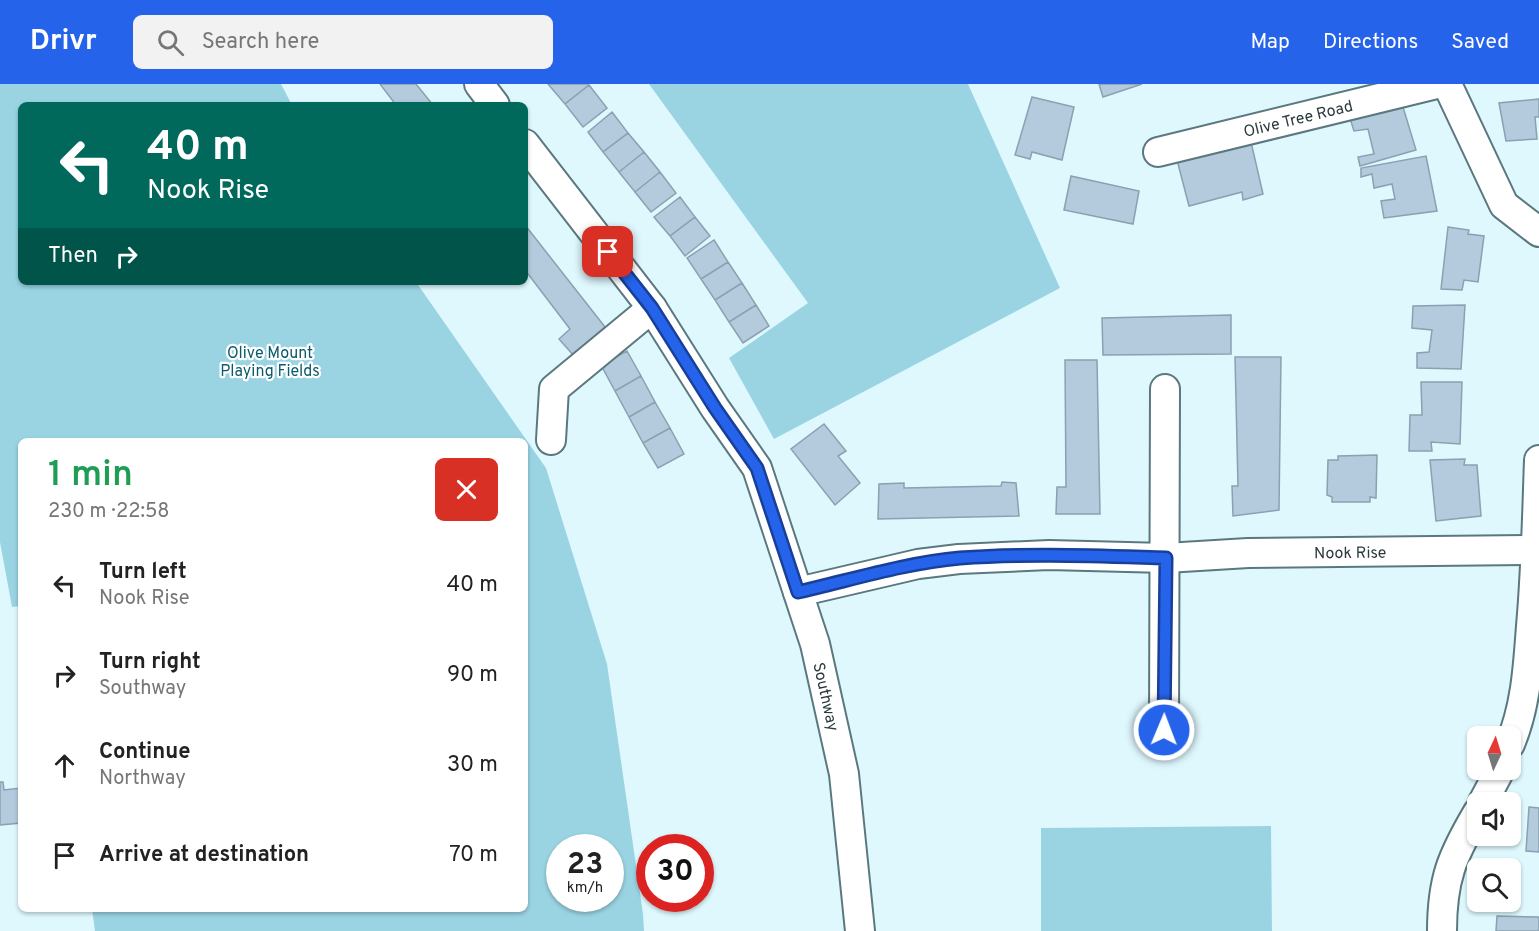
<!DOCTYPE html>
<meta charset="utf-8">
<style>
:root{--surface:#fff;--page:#f2f2f2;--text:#222;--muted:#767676;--accent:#2563eb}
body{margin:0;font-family:Overpass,sans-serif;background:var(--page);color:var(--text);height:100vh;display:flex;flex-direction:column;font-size:22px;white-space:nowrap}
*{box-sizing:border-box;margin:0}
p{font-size:20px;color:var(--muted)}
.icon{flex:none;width:33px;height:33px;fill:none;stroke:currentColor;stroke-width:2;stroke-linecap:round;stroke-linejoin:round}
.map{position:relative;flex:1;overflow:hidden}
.drawer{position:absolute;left:18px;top:354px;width:510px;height:474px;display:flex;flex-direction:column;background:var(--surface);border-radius:9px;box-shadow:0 2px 4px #0004}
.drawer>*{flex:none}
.banner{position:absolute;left:18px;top:18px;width:510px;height:183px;border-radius:9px;box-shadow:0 2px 4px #0004;background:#00695c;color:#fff;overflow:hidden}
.needle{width:39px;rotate:4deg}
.buttons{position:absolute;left:1467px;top:642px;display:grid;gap:12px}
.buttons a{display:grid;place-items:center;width:54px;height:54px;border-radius:9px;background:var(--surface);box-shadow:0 2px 4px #0004;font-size:30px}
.speed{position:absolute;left:546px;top:750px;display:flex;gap:12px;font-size:30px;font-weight:700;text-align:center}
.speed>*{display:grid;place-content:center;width:78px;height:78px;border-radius:50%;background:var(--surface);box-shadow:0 2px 4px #0004;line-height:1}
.speed small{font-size:15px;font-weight:400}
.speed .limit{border:9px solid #d22;background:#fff;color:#111}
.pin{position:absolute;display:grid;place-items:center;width:51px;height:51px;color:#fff;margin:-26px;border-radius:12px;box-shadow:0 3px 9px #0006}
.me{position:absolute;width:66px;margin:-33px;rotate:1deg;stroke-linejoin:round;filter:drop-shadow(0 0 4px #0008)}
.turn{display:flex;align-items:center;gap:21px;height:126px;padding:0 30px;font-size:27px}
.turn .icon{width:78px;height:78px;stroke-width:2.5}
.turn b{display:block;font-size:42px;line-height:51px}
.then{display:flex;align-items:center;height:57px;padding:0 30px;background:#0003;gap:12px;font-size:22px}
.round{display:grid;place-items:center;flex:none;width:63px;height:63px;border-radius:9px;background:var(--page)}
.head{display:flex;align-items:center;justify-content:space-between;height:102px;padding:0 30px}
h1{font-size:36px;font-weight:600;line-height:45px;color:#1e9e55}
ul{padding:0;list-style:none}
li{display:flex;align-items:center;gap:18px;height:90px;padding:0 30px}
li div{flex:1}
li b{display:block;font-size:22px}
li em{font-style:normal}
header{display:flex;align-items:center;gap:36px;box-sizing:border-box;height:84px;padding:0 30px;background:var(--accent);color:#fff}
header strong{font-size:28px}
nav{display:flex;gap:33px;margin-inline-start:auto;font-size:21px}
.search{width:420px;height:54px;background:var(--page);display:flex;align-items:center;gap:15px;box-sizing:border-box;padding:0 21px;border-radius:9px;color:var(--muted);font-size:22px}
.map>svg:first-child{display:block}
.green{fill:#9ad4e3;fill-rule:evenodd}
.building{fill:#b3cbdc;stroke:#89a1b0;stroke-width:1.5}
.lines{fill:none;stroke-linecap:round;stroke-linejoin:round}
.minor-casing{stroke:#5b787f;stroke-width:32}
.minor{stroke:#fff;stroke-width:28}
.route-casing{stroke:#184099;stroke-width:15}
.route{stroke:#2563eb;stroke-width:10}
.labels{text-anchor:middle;stroke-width:4.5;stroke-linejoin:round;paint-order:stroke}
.street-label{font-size:16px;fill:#2d3a3d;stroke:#fff}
.park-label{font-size:16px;fill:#0b5b6a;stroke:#fff}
</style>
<header>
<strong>Drivr</strong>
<div class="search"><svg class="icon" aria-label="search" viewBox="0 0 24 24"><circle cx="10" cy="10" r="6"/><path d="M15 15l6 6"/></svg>Search here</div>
<nav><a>Map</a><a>Directions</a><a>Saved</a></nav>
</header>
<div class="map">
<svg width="1539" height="847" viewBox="0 0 1539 847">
<rect width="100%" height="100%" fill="#def8fe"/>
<!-- green -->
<path class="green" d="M0,0H281L292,21H21V198H416L546,384L607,580L643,830L644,847H95L92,825H525V357H21V522L12,523L0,458ZM560,764H610V814H560Z
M649,0H968L1060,204L774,355L729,274L808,219Z
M1271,742L1272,847H1041V744Z"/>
<!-- building -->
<path class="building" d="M380,0H416L433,21H396Z
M548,0H588L589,1L565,20Z
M1099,0H1142L1103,13Z
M589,1L607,24L583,43L565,20Z
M1032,13L1074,23L1062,76L1032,68L1030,75L1015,71Z
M1400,13L1416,66L1360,82L1358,73L1374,70L1368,45L1354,47L1348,28Z
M1539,15V33H1535L1537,55L1506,57L1499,19Z
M612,28L628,49L603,68L588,48Z
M628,49L644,68L619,88L603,68Z
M1251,58L1263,110L1243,116L1242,108L1189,122L1177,76Z
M644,68L660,88L635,108L619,88Z
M1426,72L1437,127L1384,134L1381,117L1395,115L1392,100L1374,104L1372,90L1361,93V84Z
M660,88L676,109L651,128L635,108Z
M1071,92L1139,107L1133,140L1064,126Z
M680,113L695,133L670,152L654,133Z
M695,133L710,152L685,172L670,152Z
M525,141L605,243L574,272L559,255L570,245L525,186Z
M1448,143L1469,146L1468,150L1484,152L1478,198L1464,196L1462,206L1441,205Z
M714,156L728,178L701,195L687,174Z
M728,178L742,199L715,216L701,195Z
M742,199L756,221L729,238L715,216Z
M756,221L769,242L743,259L729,238Z
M1465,221L1461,285L1417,284V269L1429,268L1432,246L1412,244L1413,222Z
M1231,231V270L1103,271L1102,234Z
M627,267L641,292L615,307L601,281Z
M1235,273H1281L1279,426L1233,432L1232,402H1238Z
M1065,276H1097L1100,430H1056L1057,403H1066Z
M641,292L655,318L629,333L615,307Z
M1421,298H1462L1460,360L1431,358L1432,367H1409L1410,331H1422Z
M655,318L670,344L643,359L629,333Z
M824,340L846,367L838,372L860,399L835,421L791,365Z
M670,344L684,370L658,384L643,359Z
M1377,371L1376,414L1370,413V418H1332V413L1327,411L1328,376H1338V372Z
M1465,375L1464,381H1477L1481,432L1436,437L1430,376Z
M1002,398L1016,399L1019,432L878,435L879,400L904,399V404L1001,402Z
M0,698H3L4,706L21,704V739L0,741Z
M1529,723L1539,724V768L1526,767Z
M1497,832L1539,833V847H1496Z"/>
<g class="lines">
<!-- minor casing -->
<g class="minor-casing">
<g id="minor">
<path d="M479,0L495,21"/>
<path d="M1447,0L1504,121L1539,148"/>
<path id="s1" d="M525,60L652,224L715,324L757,384L815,560L844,690L860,847"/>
<path id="s2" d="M1158,68L1437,0"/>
<path d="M551,356L554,305L652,224"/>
<path id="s3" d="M798,508L918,480L959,475L1049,471L1166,474L1248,469L1535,466"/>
<path d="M1164,646L1165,305"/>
<path d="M1510,660C1526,622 1528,582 1531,542C1536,487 1537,431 1539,376"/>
<path d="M1483,718L1500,686"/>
<path d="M1442,847C1442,795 1452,772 1478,728"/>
</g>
</g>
<!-- minor -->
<use href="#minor" class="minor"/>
</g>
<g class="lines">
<!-- route casing -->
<g class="route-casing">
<path id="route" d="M608,168L652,224L715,324L757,384L798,508C851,496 905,479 960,474C1028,469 1097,472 1166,474L1164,646"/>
</g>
<!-- route -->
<use href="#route" class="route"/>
</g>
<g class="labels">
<!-- street labels -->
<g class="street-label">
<text dy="6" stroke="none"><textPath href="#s2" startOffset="144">Olive Tree Road</textPath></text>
<text dy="6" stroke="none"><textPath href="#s3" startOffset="556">Nook Rise</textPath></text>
<text dy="6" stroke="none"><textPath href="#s1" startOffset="638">Southway</textPath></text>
</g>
<!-- park labels -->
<g class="park-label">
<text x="270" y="274">Olive Mount<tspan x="270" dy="18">Playing Fields</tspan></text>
</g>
</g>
</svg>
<div class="buttons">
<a><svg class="needle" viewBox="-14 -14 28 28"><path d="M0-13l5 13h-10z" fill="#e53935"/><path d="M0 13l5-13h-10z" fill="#767676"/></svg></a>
<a><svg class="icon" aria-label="sound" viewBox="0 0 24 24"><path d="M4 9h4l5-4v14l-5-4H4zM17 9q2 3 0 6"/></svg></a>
<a><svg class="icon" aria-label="search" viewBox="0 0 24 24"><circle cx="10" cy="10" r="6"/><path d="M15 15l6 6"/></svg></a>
</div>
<div class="speed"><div>23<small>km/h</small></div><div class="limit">30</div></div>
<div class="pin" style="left:608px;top:168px;background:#d93025"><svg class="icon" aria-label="arrive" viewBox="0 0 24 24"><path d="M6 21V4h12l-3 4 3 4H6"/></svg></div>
<svg class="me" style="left:1164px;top:646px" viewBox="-20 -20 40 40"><circle r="17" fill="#2563eb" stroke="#fff" stroke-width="3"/><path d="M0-11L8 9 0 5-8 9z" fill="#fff"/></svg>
<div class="banner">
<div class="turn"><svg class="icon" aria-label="left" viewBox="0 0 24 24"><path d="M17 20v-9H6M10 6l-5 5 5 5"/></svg><div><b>40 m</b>Nook Rise</div></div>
<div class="then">Then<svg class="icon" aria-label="right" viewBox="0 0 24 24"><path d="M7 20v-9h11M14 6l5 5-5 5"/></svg></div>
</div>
<section class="drawer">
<div class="head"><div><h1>1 min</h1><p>230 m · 22:58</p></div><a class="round" style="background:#d93025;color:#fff"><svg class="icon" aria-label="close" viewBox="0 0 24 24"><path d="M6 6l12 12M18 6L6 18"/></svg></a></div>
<ul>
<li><svg class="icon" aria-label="left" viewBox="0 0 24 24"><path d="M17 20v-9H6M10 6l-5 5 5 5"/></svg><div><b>Turn left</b><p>Nook Rise</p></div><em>40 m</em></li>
<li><svg class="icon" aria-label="right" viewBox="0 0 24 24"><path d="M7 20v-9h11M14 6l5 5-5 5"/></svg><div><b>Turn right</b><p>Southway</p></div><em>90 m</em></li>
<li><svg class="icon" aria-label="ahead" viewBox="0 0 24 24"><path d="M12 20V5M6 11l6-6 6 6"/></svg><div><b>Continue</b><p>Northway</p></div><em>30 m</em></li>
<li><svg class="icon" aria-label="arrive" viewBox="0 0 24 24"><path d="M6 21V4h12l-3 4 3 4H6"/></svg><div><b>Arrive at destination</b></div><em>70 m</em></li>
</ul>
</section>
</div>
